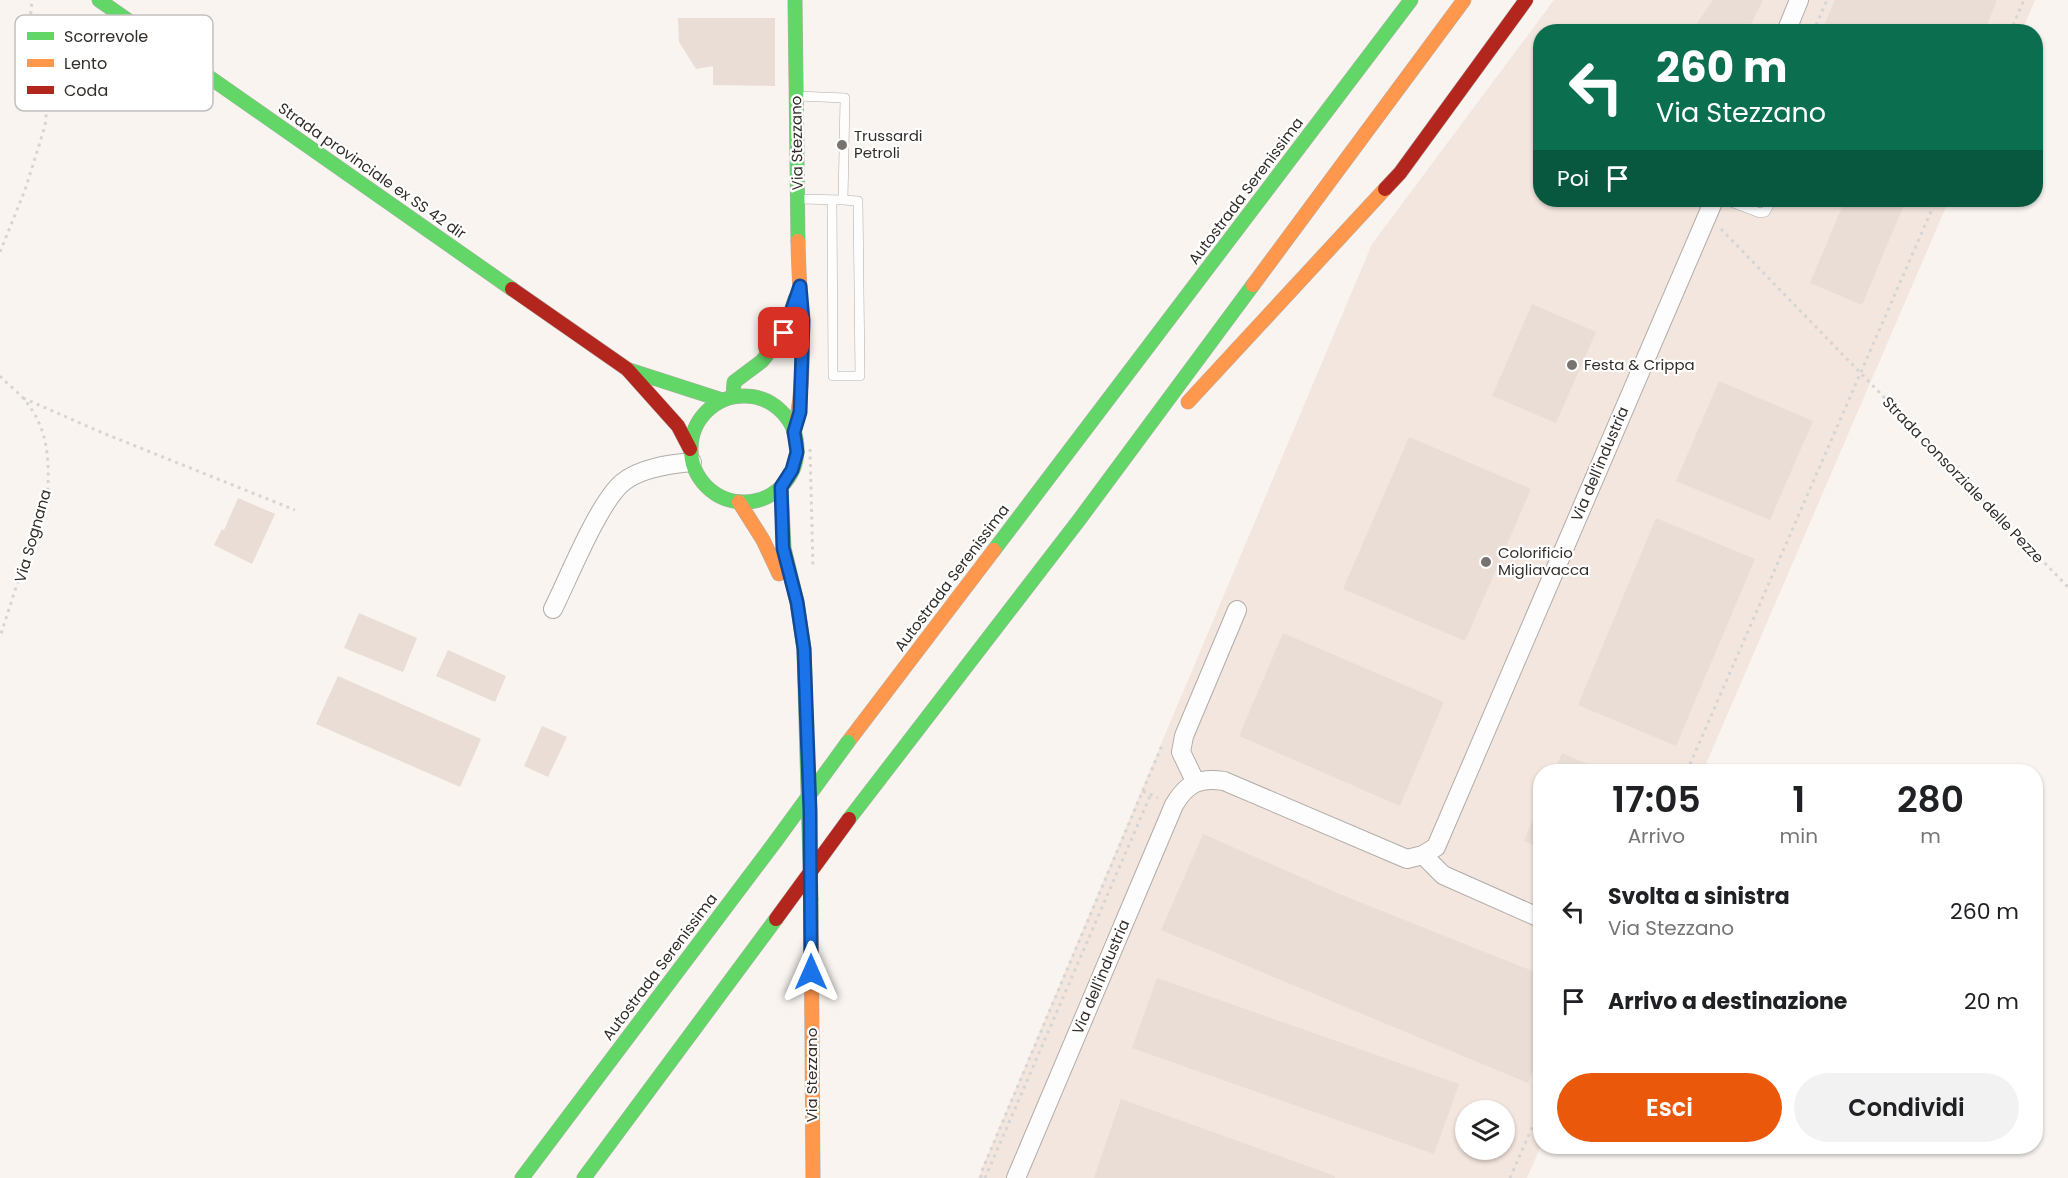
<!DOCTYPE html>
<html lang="it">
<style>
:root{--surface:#fff;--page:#f2f2f2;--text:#202124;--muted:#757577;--accent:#ea580c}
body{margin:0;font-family:Poppins,sans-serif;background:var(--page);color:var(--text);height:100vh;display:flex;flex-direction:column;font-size:22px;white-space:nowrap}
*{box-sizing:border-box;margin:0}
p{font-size:20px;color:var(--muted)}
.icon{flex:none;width:33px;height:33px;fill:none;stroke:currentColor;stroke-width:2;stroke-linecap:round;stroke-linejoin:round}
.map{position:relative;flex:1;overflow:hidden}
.panel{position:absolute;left:1533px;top:764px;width:510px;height:390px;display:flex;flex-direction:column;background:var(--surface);border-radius:24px;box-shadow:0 2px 4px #0004}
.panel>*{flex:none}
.guide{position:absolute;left:1533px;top:24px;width:510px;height:183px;border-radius:24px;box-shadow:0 2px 4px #0004;background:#0b6e4f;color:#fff;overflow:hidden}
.controls{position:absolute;left:1455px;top:1100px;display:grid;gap:12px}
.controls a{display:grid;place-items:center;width:60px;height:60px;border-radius:50%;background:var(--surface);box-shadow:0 2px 4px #0004;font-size:30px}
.pin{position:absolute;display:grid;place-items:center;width:51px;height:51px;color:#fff;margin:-26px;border-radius:12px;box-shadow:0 3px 9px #0006}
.me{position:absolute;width:66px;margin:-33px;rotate:0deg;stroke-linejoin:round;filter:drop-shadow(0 0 4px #0008)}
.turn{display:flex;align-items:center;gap:21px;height:126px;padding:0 24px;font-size:27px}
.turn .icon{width:78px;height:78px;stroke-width:2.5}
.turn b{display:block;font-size:42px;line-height:51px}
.then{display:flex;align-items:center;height:57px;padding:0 24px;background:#0003;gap:12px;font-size:22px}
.eta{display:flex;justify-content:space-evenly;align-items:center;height:102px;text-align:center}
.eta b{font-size:36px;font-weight:600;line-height:42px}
.button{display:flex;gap:12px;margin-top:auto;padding:12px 24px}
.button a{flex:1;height:69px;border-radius:36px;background:var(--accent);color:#fff;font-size:24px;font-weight:600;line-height:69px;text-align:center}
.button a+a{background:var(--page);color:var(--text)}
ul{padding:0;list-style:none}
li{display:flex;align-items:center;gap:18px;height:90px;padding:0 24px}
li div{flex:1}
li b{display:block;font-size:22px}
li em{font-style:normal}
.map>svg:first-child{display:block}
.built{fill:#f3e6de;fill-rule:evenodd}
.building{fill:#e9ddd5}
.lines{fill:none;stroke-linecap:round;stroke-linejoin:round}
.lane-casing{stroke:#b1aca8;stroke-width:10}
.street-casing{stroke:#b1aca8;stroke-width:20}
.fast-casing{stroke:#b1aca8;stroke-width:15}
.slow-casing{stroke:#b1aca8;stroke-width:15}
.jam-casing{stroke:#b1aca8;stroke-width:15}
.path{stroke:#d7d5d3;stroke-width:3;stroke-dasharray:3 4.5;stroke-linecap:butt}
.lane{stroke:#fefdfd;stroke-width:9}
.street{stroke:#fefdfd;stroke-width:18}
.fast{stroke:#63d668;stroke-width:14}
.slow{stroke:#ff974d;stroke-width:14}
.jam{stroke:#b3261e;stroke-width:14}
.fast-bridge-casing{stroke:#b1aca8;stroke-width:15;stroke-linecap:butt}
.jam-bridge-casing{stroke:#b1aca8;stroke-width:15;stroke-linecap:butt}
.fast-bridge{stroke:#63d668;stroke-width:14}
.jam-bridge{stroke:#b3261e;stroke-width:14}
.route-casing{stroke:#114b97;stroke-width:15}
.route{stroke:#1a73e8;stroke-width:10}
.poi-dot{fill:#79736f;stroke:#fff;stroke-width:2}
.labels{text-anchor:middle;stroke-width:4.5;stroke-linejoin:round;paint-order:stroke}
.poi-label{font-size:15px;fill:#342e2a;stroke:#fff;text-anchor:start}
.street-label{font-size:15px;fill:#342e2a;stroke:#fff}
.key{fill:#fff;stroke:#c2c0bf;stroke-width:1.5}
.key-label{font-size:16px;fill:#342e2a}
</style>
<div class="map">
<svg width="2068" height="1178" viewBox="0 0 2068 1178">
<rect width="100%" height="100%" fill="#f9f4f0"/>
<!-- built -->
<path class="built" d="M1554,0H2035L2022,31L1540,32V200H1949L1703,771H1540L1541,1146L1527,1178H978L1372,244ZM1466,1110H1504V1149H1466Z"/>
<!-- building -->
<path class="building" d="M1713,0H1763L1747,32H1691Z
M1835,0H1997L1984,32H1821Z
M678,18H775V86L713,85V66L696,69L679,42Z
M1845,200H1906L1862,305L1810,283Z
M1532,304L1596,332L1556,423L1492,396Z
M1719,381L1813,421L1770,520L1676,481Z
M1409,437L1531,489L1465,641L1343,589Z
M238,498L275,514L252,564L214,545L222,529L224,530Z
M1656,518L1755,559L1676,746L1578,705Z
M359,613L417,638L403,672L344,648Z
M1283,633L1444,702L1400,806L1239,736Z
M448,650L506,676L495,702L436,676Z
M338,676L481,739L460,787L316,724Z
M542,726L567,737L548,777L524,766Z
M1562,753L1604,771H1554Z
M1540,802V848L1524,841Z
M1203,834L1337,893L1540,974V1052L1528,1083L1161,930Z
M1157,978L1459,1084L1434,1154L1132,1048Z
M1121,1099L1335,1176V1178H1094Z"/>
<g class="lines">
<!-- lane casing -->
<g class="lane-casing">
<path id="lane" d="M797,96L845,98L843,200L800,199
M832,200L833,376H860L858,201L843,200
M1726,200L1760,213L1765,212L1772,200"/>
</g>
<!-- street casing -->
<g class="street-casing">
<path id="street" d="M1786,32L1799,0
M553,609C569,577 598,504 622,483C639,468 670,464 692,462
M1195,781L1181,752L1184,736L1237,610
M1423,855L1443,875L1540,918
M1016,1178L1174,805C1186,784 1199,777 1224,781L1407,859L1423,855L1436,847L1714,200"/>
</g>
<!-- fast casing -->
<g class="fast-casing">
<path id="fast" d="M99,0L512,289
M795,0L798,241
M629,370L722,400
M691 449a53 53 0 1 1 106 0a53 53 0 1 1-106 0Z
M733,397L734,382L762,361L784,333L795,299
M781,487L784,548L797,602L804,649L811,899
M994,550L1411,0
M849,819L1079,520L1253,285
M522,1178L775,842
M584,1178L776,919"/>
</g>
<!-- slow casing -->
<g class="slow-casing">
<path id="slow" d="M1253,285L1464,0
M1188,402L1385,189
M794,433C809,369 799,305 798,241
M739,502L763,540L779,574
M848,742L994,550
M811,899L813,1178"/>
</g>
<!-- jam casing -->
<g class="jam-casing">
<path id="jam" d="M1385,189L1400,173L1526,0
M512,289L627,369L678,426L690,449"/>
</g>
<!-- path -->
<path class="path" d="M1813,32L1827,0
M2010,32L2024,0
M1721,229L2068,587
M0,252L25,190L45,126L47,107L30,21L32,0
M0,376C7,384 17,391 24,399C47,427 49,454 48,488L0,637
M23,398L103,433L295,510
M810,449L813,568
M1687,771L1936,200
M1143,791L1158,798
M981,1178V1173L1163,743
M985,1178L1151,794
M1510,1178L1540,1109"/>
<!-- lane -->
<use href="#lane" class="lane"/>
<!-- street -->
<use href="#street" class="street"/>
<!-- fast -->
<use href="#fast" class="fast"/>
<!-- slow -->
<use href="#slow" class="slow"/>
<!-- jam -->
<use href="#jam" class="jam"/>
<!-- fast-bridge casing -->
<g class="fast-bridge-casing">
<path id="fast-bridge" d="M775,842L848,742"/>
</g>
<!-- jam-bridge casing -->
<g class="jam-bridge-casing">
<path id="jam-bridge" d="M776,919L849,819"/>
</g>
<!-- fast-bridge -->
<use href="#fast-bridge" class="fast-bridge"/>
<!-- jam-bridge -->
<use href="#jam-bridge" class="jam-bridge"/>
</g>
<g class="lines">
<!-- route casing -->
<g class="route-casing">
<path id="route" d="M784,333L800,286L803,321L800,412L794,432L797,452L792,470L781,487L783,548L797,602L804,649L810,811L811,972"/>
</g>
<!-- route -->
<use href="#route" class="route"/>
</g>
<!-- markers -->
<g class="poi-dot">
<circle cx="842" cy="145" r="6"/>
<circle cx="1572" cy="365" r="6"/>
<circle cx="1486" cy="562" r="6"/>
</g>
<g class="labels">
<!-- poi labels -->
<g class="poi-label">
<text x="854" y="141">Trussardi<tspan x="854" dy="17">Petroli</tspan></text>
<text x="1584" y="370">Festa &amp; Crippa</text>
<text x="1498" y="558">Colorificio<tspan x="1498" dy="17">Migliavacca</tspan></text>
</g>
<!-- street labels -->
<g class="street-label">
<text transform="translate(797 143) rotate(-91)" y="5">Via Stezzano</text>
<text transform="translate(372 171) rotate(35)" y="5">Strada provinciale ex SS 42 dir</text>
<text transform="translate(1246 191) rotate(-53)" y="5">Autostrada Serenissima</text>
<text transform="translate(1600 464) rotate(-67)" y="5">Via dell'industria</text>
<text transform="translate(1963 480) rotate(46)" y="5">Strada consorziale delle Pezze</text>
<text transform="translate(33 536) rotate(-74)" y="5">Via Sognana</text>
<text transform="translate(952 578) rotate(-53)" y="5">Autostrada Serenissima</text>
<text transform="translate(660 967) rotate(-53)" y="5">Autostrada Serenissima</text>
<text transform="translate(1101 977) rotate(-67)" y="5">Via dell'industria</text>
<text transform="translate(812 1075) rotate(-90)" y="5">Via Stezzano</text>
</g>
</g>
<!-- legend -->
<rect x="15" y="15" width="198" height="96" rx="9" class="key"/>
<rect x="27" y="32" width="27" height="8" fill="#63d668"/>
<rect x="27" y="59" width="27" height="8" fill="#ff974d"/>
<rect x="27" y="86" width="27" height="8" fill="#b3261e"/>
<g class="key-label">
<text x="64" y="42">Scorrevole</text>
<text x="64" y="69">Lento</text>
<text x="64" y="96">Coda</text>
</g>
</svg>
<div class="controls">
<a><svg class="icon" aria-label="layers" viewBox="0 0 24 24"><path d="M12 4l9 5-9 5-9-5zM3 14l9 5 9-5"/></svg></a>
</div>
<div class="pin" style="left:784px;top:333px;background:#d93025"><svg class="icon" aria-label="arrive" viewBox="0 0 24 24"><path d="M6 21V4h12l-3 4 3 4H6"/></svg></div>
<svg class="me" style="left:811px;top:972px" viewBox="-20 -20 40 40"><path d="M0-17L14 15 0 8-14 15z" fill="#1a73e8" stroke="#fff" stroke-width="4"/></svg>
<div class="guide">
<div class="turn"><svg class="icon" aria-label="left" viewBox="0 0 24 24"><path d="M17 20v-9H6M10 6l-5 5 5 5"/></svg><div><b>260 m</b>Via Stezzano</div></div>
<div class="then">Poi<svg class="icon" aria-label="arrive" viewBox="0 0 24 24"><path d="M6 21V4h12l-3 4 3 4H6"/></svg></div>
</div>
<section class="panel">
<div class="eta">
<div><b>17:05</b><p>Arrivo</p></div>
<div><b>1</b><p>min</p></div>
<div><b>280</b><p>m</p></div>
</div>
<ul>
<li><svg class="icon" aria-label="left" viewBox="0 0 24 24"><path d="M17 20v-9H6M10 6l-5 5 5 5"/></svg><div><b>Svolta a sinistra</b><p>Via Stezzano</p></div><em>260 m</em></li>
<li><svg class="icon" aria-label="arrive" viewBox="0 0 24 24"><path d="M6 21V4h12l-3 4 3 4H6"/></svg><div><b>Arrivo a destinazione</b></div><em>20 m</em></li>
</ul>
<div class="button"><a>Esci</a><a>Condividi</a></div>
</section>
</div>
